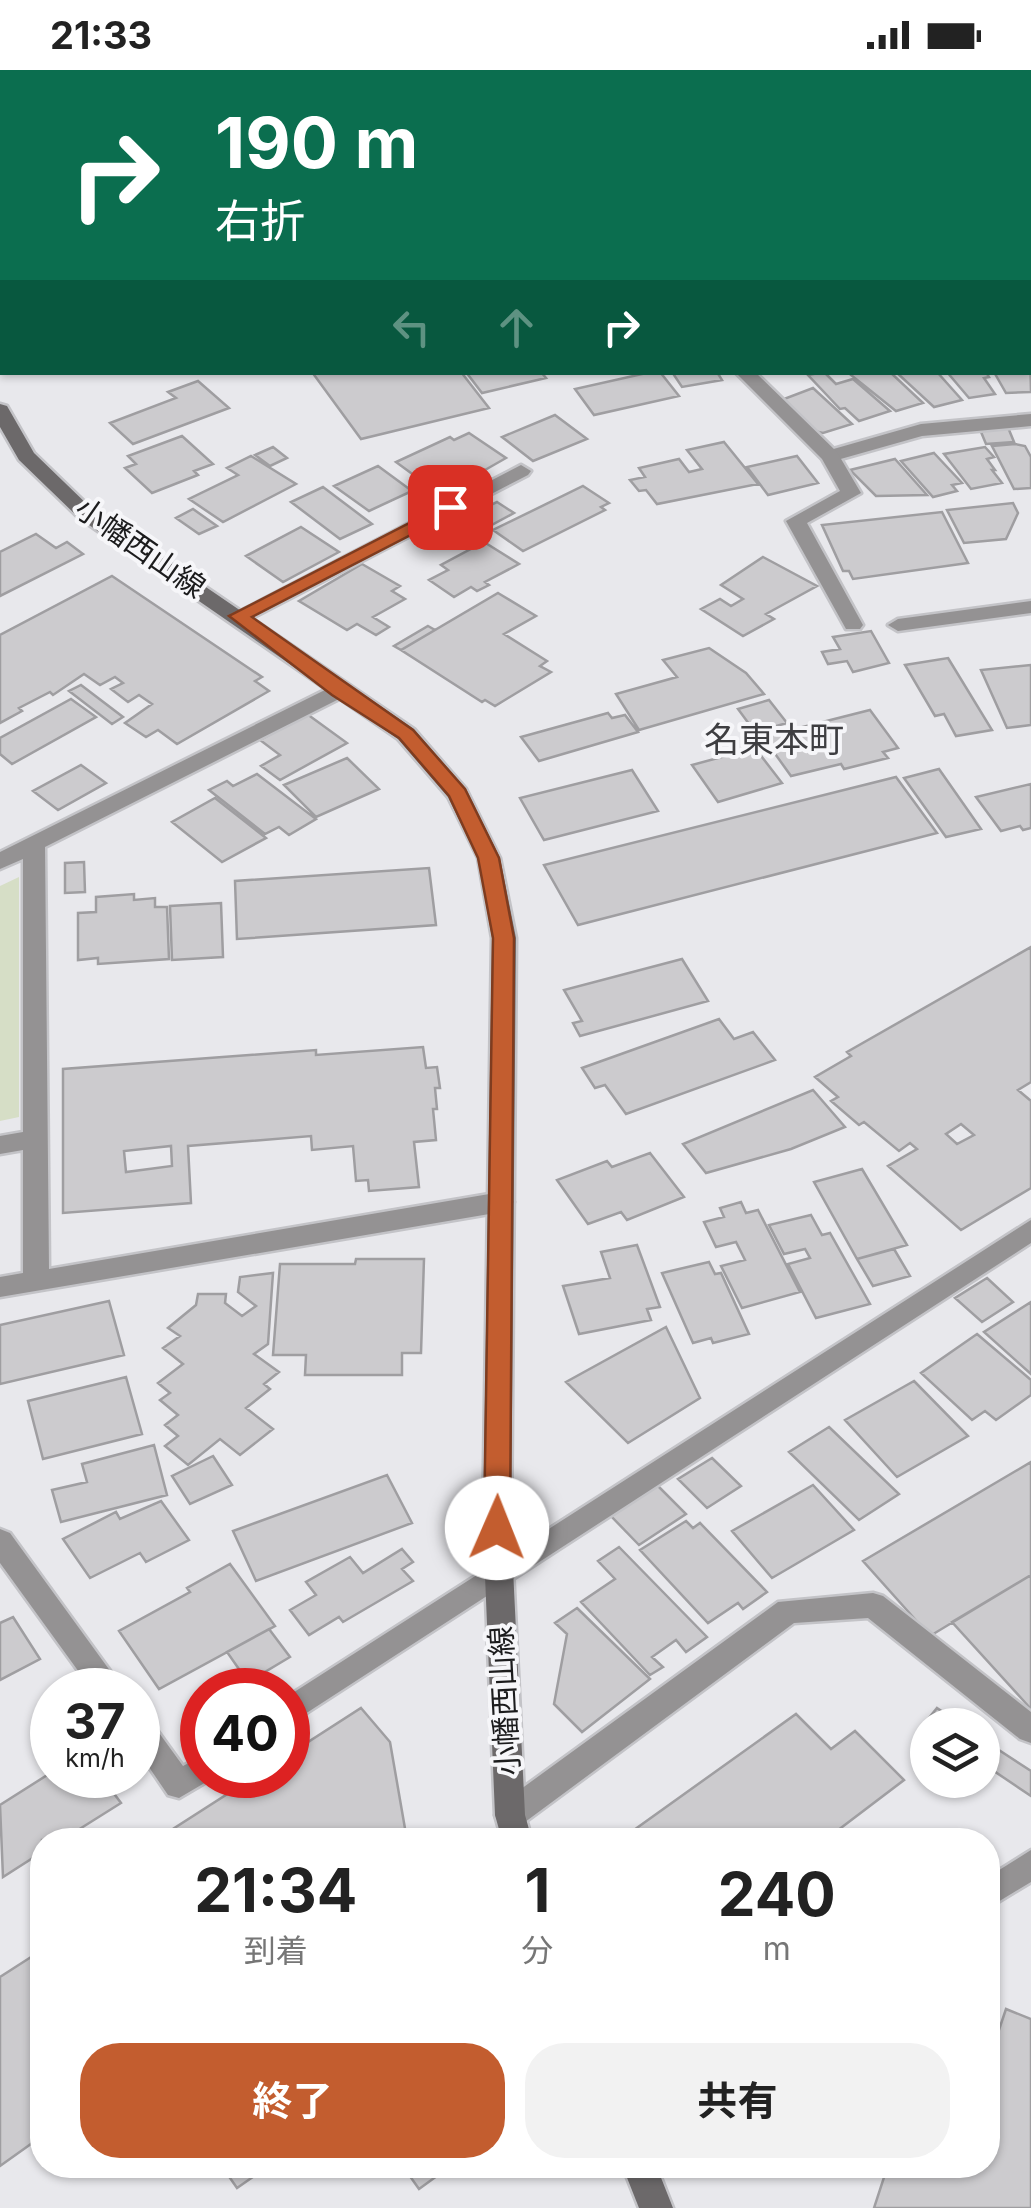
<!DOCTYPE html>
<html lang="ja">
<meta charset="utf-8">
<style>
:root{--surface:#fff;--page:#f2f2f2;--text:#222;--muted:#767676;--accent:#c35d2f}
body{margin:0;font-family:Inter,"Noto Sans JP",sans-serif;background:var(--page);color:var(--text);height:100vh;display:flex;flex-direction:column;font-size:38px;white-space:nowrap}
*{box-sizing:border-box;margin:0}
p{font-size:32px;color:var(--muted)}
.icon{flex:none;width:55px;height:55px;fill:none;stroke:currentColor;stroke-width:2;stroke-linecap:round;stroke-linejoin:round}
.map{position:relative;flex:1;overflow:hidden}
.panel{position:absolute;left:30px;top:1758px;width:970px;height:350px;display:flex;flex-direction:column;background:var(--surface);border-radius:40px;box-shadow:0 2px 8px #0004}
.panel>*{flex:none}
.guide{position:absolute;left:0px;top:0px;width:1032px;height:305px;box-shadow:0 2px 8px #0004;background:#0b6e4f;color:#fff;overflow:hidden}
.fabs{position:absolute;left:910px;top:1638px;display:grid;gap:20px}
.fabs a{display:grid;place-items:center;width:90px;height:90px;border-radius:50%;background:var(--surface);box-shadow:0 2px 8px #0004;font-size:50px}
.speed{position:absolute;left:30px;top:1598px;display:flex;gap:20px;font-size:50px;font-weight:700;text-align:center}
.speed>*{display:grid;place-content:center;width:130px;height:130px;border-radius:50%;background:var(--surface);box-shadow:0 2px 8px #0004;line-height:1}
.speed small{font-size:25px;font-weight:400}
.speed .limit{border:15px solid #d22;background:#fff;color:#111}
.pin{position:absolute;display:grid;place-items:center;width:85px;height:85px;color:#fff;margin:-42px;border-radius:20px;box-shadow:0 5px 15px #0006}
.me{position:absolute;width:110px;margin:-55px;rotate:1deg;stroke-linejoin:round;filter:drop-shadow(0 0 8px #0008)}
.turn{display:flex;align-items:center;gap:35px;height:210px;padding:0 50px;font-size:45px}
.turn .icon{width:130px;height:130px;stroke-width:2.5}
.turn b{display:block;font-size:70px;line-height:85px}
.lanes{display:flex;align-items:center;height:95px;padding:0 50px;background:#0003;justify-content:center;gap:50px;direction:ltr}
.lanes .off{opacity:.35}
.eta{display:flex;justify-content:space-evenly;align-items:center;height:170px;text-align:center}
.eta b{font-size:60px;font-weight:700;line-height:70px}
.cta{display:flex;gap:20px;margin-top:auto;padding:20px 50px}
.cta a{flex:1;height:115px;border-radius:40px;background:var(--accent);color:#fff;font-size:40px;font-weight:700;line-height:115px;text-align:center}
.cta a+a{background:var(--page);color:var(--text)}
.status{display:flex;justify-content:space-between;align-items:center;height:70px;padding:0 50px;background:var(--surface);direction:ltr}
.status svg{height:28px;fill:currentColor}
.map>svg:first-child{display:block}
.green{fill:#d6dec6}
.building{fill:#cccbce;stroke:#9f9ea1;stroke-width:2.5;fill-rule:evenodd}
.lines{fill:none;stroke-linecap:round;stroke-linejoin:round}
.lane-casing{stroke:#c3c3c7;stroke-width:5}
.street-casing{stroke:#c3c3c7;stroke-width:5}
.secondary-casing{stroke:#c3c3c7;stroke-width:5}
.lane{fill:#949293;fill-rule:evenodd}
.street{fill:#949293;fill-rule:evenodd}
.secondary{fill:#6c696a;fill-rule:evenodd}
.route{fill:#c35d2f;stroke:#7f3c1f;stroke-width:2.5}
.labels{text-anchor:middle;stroke-width:8;stroke-linejoin:round;paint-order:stroke}
.street-label{font-size:30px;fill:#1c1c1d;stroke:#f6f6f9}
.quarter-label{font-size:35px;fill:#3e3e41;stroke:#f6f6f9}
</style>
<div class="status"><b>21:33</b><svg viewBox="0 0 49 12"><path d="M0 12V9h3v3zM5 12V6h3v6zM10 12V3h3v9zM15 12V0h3v12zM26 1h20v11H26zM47 4h2v5h-2z"/></svg></div>
<div class="map">
<svg width="1031" height="2138" viewBox="0 0 1031 2138">
<rect width="100%" height="100%" fill="#e8e8ec"/>
<!-- green -->
<path class="green" d="M19,807V1047L0,1051V816Z"/>
<!-- building -->
<path class="building" d="M225,0H340L342,2H213Z
M558,0H660V1L559,2Z
M798,0H1031V12L1030,2Z
M0,68H2L0,158Z
M1030,286L1031,322L1006,323L994,302H1030Z
M312,302H461L489,338L361,369Z
M466,302H541L546,308L482,323Z
M651,302H660L679,326L594,345L575,319Z
M672,302H717L722,310L682,317Z
M824,302L836,314L853,309L890,341L859,351L845,338L840,339L808,305Z
M853,302H890L923,333L896,341L851,305Z
M896,302H937L962,330L934,337Z
M947,302H986L989,307L984,308L995,324L969,328Z
M198,311L229,338L133,374L110,353L176,328L168,322Z
M813,318L852,354L823,363L814,361L784,329Z
M555,345L587,369L533,391L502,367Z
M1007,355L1014,372L986,374L979,357Z
M469,363L506,388L471,408L452,401L426,414L396,392L450,367L454,370Z
M182,366L213,394L194,401L198,405L152,423L125,398L136,394L128,386Z
M724,372L758,414L657,434L646,420L639,421L630,410L645,407L639,398L679,389L689,402L702,399L687,380Z
M1015,374L1025,376L1031,387V418L1014,419L992,376Z
M273,377L287,388L270,396L255,385Z
M985,377L994,387L987,389L995,400H992L1002,413L971,419L944,384Z
M934,383L962,413L952,415L957,421L933,427L901,391Z
M251,386L296,414L223,452L189,429L238,405L227,398Z
M797,386L818,413L768,425L747,397Z
M895,389L927,425L876,426L850,400Z
M378,396L412,421L369,441L334,416Z
M583,416L609,433L601,437L605,440L523,481L493,460Z
M323,417L372,454L340,469L291,432Z
M497,432L514,443L486,458L468,446Z
M1013,433L1018,443L1006,469L964,473L947,440Z
M193,439L217,456L199,464L176,448Z
M942,442L968,493L853,509L849,501H843L822,455Z
M301,457L339,482L283,512L246,486Z
M36,464L56,478L67,472L83,484L0,526V482Z
M484,472L519,494L485,512L489,515L477,521L471,517L454,527L429,510L448,500L441,495Z
M763,487L817,516L766,544L774,549L743,566L701,539L720,529L731,536L743,529L721,515Z
M362,494L400,516L392,521L405,529L373,547L389,557L376,565L357,554L347,560L299,531Z
M112,506L262,607L255,611L269,621L177,674L158,660L146,667L125,653L152,634L139,625L128,632L111,619L123,613L115,607L100,615L84,604L53,625L50,622L19,638L22,641L0,653V565Z
M498,523L536,546L504,564L547,591L540,596L551,602L495,636L485,630L482,632L401,580Z
M428,556L435,560L401,580L394,576Z
M871,561L889,593L853,602L847,591L828,594L822,582L840,579L833,567Z
M709,578L746,603L764,624L639,660L616,624L677,607L663,590Z
M948,588L992,660L956,666L944,644L935,646L905,595Z
M1031,595V655L1007,658L981,600Z
M81,615L123,647L112,654L69,621Z
M71,629L96,647L12,694L0,684V668Z
M769,630L787,653L755,662L738,639Z
M870,640L898,678L883,682L888,688L844,699L841,694L791,706L763,667Z
M608,643L612,648L625,645L638,662L539,691L521,667Z
M307,644L347,673L280,710L261,696L280,685L260,670Z
M755,678L782,713L718,732L692,695Z
M347,688L379,719L316,747L284,715Z
M81,695L106,713L58,740L33,721Z
M939,699L981,759L946,767L904,708Z
M632,700L658,741L544,770L520,728Z
M257,704L316,749L289,765L279,757L265,764L209,720L227,711L233,716Z
M896,707L937,763L578,855L544,795Z
M1031,714V758L1023,760L1020,756L1001,761L976,727Z
M215,728L266,768L222,792L172,752Z
M84,792L85,822L65,823V793Z
M429,798L436,855L237,869L235,811Z
M134,824V830L155,828V837H167L169,889L98,894V888L78,890V843L96,842V827Z
M221,833L223,887L172,890L170,836Z
M1031,877V1012L1018,1020L1031,1031V1118L961,1160L888,1096L917,1079L910,1073L899,1081L864,1052L859,1055L831,1031L838,1027L815,1007L851,986L847,982ZM961,1054L974,1065L957,1074L946,1064Z
M682,889L708,931L580,966L573,953L582,951L564,920Z
M719,949L734,969L753,962L775,990L626,1044L605,1015L595,1018L582,998Z
M423,977L426,998L437,997L440,1018H435L437,1039H433L436,1070L414,1072L419,1117L369,1121L368,1110L356,1111L353,1076L312,1080L311,1066L188,1076L191,1133L63,1143V999L316,980V985ZM171,1076L172,1096L126,1102L124,1081Z
M813,1020L845,1057L791,1079L706,1103L683,1074Z
M650,1083L684,1127L627,1150L621,1142L588,1154L557,1110L607,1091L612,1097Z
M862,1099L907,1175L857,1189L814,1112Z
M741,1132L746,1143L758,1140L800,1222L742,1238L721,1196L745,1190L736,1172L716,1177L704,1152L724,1147L720,1138Z
M811,1145L822,1165L830,1163L870,1234L816,1248L788,1194L810,1188L805,1179L784,1184L769,1155Z
M637,1175L660,1237L647,1239L651,1250L579,1264L563,1216L610,1208L601,1182Z
M894,1179L910,1206L873,1216L857,1189Z
M356,1189H424L421,1283H402V1305H305L306,1285H273L280,1194H355Z
M709,1192L715,1204L721,1203L749,1264L713,1273L711,1268L693,1273L662,1203Z
M273,1203L268,1274L254,1284L279,1302L264,1314L270,1319L246,1338L273,1359L240,1385L220,1369L188,1395L165,1376L178,1366L165,1355L178,1345L160,1330L170,1323L158,1313L183,1294L163,1278L180,1266L168,1258L196,1235L198,1224H226L225,1233L242,1246L256,1236L238,1222L240,1207Z
M987,1208L1013,1232L982,1252L955,1228Z
M109,1231L124,1285L0,1314V1255Z
M1031,1232V1304L984,1262Z
M666,1257L700,1328L628,1373L566,1312Z
M977,1264L1031,1310V1325L996,1350L985,1341L972,1350L921,1303Z
M126,1307L142,1364L43,1389L28,1331Z
M914,1311L968,1366L897,1407L845,1350Z
M829,1357L899,1424L859,1450L789,1382Z
M154,1375L167,1425L61,1452L52,1420L87,1412L82,1394Z
M213,1386L232,1415L190,1434L172,1406Z
M712,1388L741,1416L707,1438L678,1409Z
M1031,1392V1505L930,1566L863,1491Z
M387,1405L412,1453L256,1511L233,1461Z
M655,1413L686,1444L639,1475L609,1444Z
M813,1415L854,1460L772,1508L732,1461Z
M161,1431L189,1470L146,1492L140,1483L90,1508L63,1469L116,1442L120,1449Z
M686,1451L693,1458L700,1453L767,1522L743,1539L738,1533L708,1553L640,1480Z
M619,1477L707,1567L686,1582L676,1570L652,1587L663,1597L650,1605L581,1532L615,1509L598,1491Z
M402,1479L413,1492L402,1499L413,1511L343,1552L339,1547L309,1565L290,1540L316,1525L306,1512L350,1487L363,1503Z
M230,1494L275,1556L159,1619L119,1561L190,1522L187,1518Z
M1031,1505V1639L952,1552Z
M577,1538L650,1609L582,1662L554,1634L567,1564L555,1553Z
M13,1547L40,1589L0,1610V1553Z
M269,1559L290,1587L248,1612L227,1582Z
M361,1638L390,1672L407,1770H164L162,1766L257,1705H288V1685Z
M937,1638L962,1655L924,1654Z
M796,1644L831,1679L855,1661L904,1710L825,1770H643L634,1760Z
M982,1669L1031,1701V1726L982,1693Z
M52,1702L100,1705L121,1733L62,1770H42V1782L3,1807L0,1735Z
M42,1880V2066L0,2096V1907Z
M1006,1939L1031,1949V2138H874L888,2095H988V1956L999,1960Z
M221,2095H270L237,2118Z
M402,2095H452L419,2119Z"/>
<g class="lines">
<!-- lane casing -->
<g class="lane-casing">
<path id="lane" d="M1031,344V356L922,366L830,392L820,386L823,382L921,354Z
M521,395L531,401L528,405L246,551L239,553L229,547Z
M1031,1780V1812L988,1838V1807Z"/>
</g>
<!-- street casing -->
<g class="street-casing">
<path id="street" d="M2,20V30L0,31V21Z
M735,302H755L837,382L861,423L807,453L863,555L860,559H846L786,451L840,421L822,389Z
M1031,531V543L898,561L888,555L898,549Z
M339,613L347,615L350,620L347,625L45,777L49,1199L501,1122L510,1125L514,1132L510,1139L501,1142L0,1227V1207L23,1203V1080L0,1084V1066L23,1062V789L0,799V782Z
M1031,1150V1173L288,1655V1626Z
M0,1459L10,1463L124,1620H92L0,1493Z
M873,1523L883,1526L1031,1642V1673L1020,1669L868,1548L794,1553L521,1755L510,1759L499,1755L495,1745L499,1735L778,1532Z
M138,1645L149,1649L183,1696L202,1686V1705H214L213,1708L179,1728L168,1725L138,1681Z"/>
</g>
<!-- secondary casing -->
<g class="secondary-casing">
<path id="secondary" d="M735,0H751L752,2H736Z
M1030,32H1031V42H1030Z
M1030,51H1031V61H1030Z
M0,206H2V216H0Z
M0,334L7,336L34,383L93,440L414,659L466,719L500,788L516,868L511,1458L525,1745L532,1770H502L495,1745L483,1458L492,868L478,788L448,727L398,669L79,448L19,390L0,357Z
M622,2095H656L673,2138H639Z"/>
</g>
<!-- lane -->
<use href="#lane" class="lane"/>
<!-- street -->
<use href="#street" class="street"/>
<!-- secondary -->
<use href="#secondary" class="secondary"/>
</g>
<!-- route -->
<path class="route" d="M450,432L459,437L457,441L252,547L413,660L465,719L499,788L514,868L510,1458L506,1466L497,1469L488,1466L484,1458L493,868L478,788L449,726L399,668L332,625L229,546Z"/>
<g class="labels">
<!-- street labels -->
<g class="street-label">
<text transform="translate(140 478) rotate(35)" y="10">小幡西山線</text>
<text transform="translate(505 1631) rotate(-93)" y="10">小幡西山線</text>
</g>
<!-- quarter labels -->
<g class="quarter-label">
<text x="774" y="682">名東本町</text>
</g>
</g>
</svg>
<div class="fabs">
<a><svg class="icon" aria-label="layers" viewBox="0 0 24 24"><path d="M12 4l9 5-9 5-9-5zM3 14l9 5 9-5"/></svg></a>
</div>
<div class="speed"><div>37<small>km/h</small></div><div class="limit">40</div></div>
<div class="pin" style="left:450px;top:437px;background:#d93025"><svg class="icon" aria-label="arrive" viewBox="0 0 24 24"><path d="M6 21V4h12l-3 4 3 4H6"/></svg></div>
<svg class="me" style="left:497px;top:1458px" viewBox="-20 -20 40 40"><circle r="19" fill="#fff"/><path d="M0-13L10 11 0 6-10 11z" fill="#c35d2f"/></svg>
<div class="guide">
<div class="turn"><svg class="icon" aria-label="right" viewBox="0 0 24 24"><path d="M7 20v-9h11M14 6l5 5-5 5"/></svg><div><b>190 m</b>右折</div></div>
<div class="lanes"><svg class="icon off" aria-label="left" viewBox="0 0 24 24"><path d="M17 20v-9H6M10 6l-5 5 5 5"/></svg><svg class="icon off" aria-label="ahead" viewBox="0 0 24 24"><path d="M12 20V5M6 11l6-6 6 6"/></svg><svg class="icon" aria-label="right" viewBox="0 0 24 24"><path d="M7 20v-9h11M14 6l5 5-5 5"/></svg></div>
</div>
<section class="panel">
<div class="eta">
<div><b>21:34</b><p>到着</p></div>
<div><b>1</b><p>分</p></div>
<div><b>240</b><p>m</p></div>
</div>
<div class="cta"><a>終了</a><a>共有</a></div>
</section>
</div>
